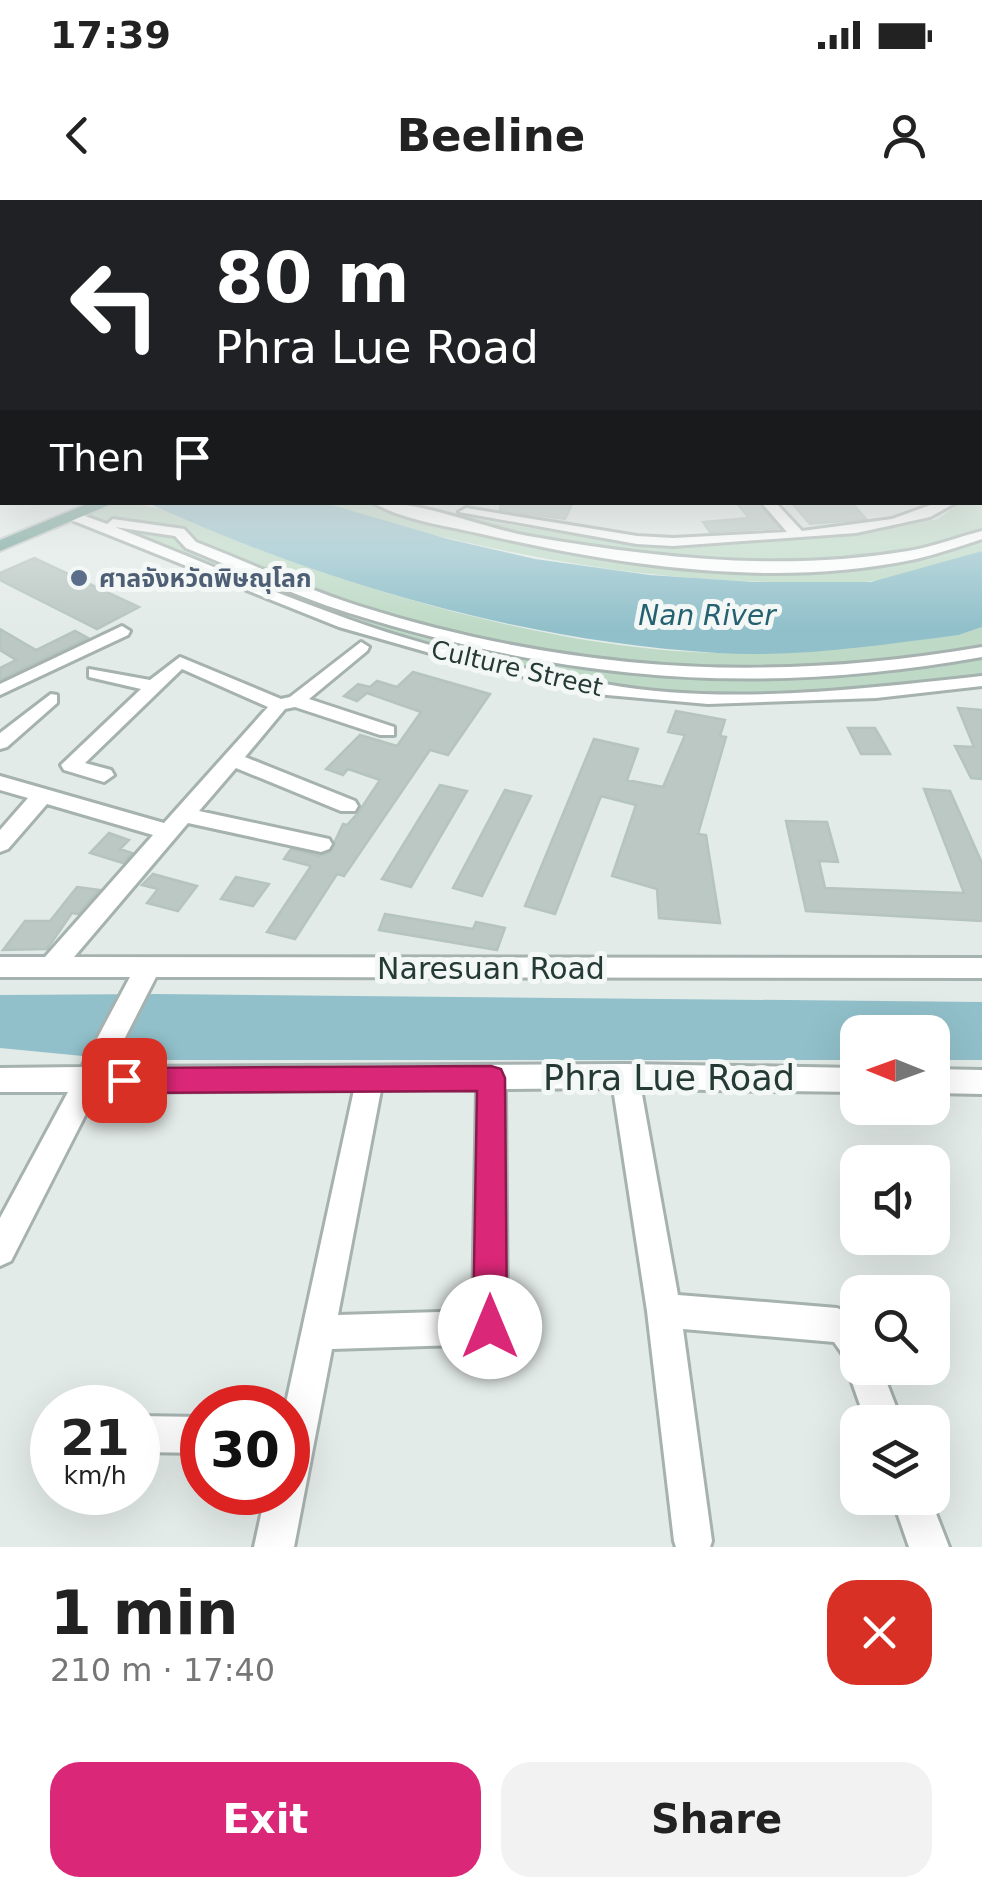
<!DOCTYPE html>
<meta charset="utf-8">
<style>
:root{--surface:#fff;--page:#f2f2f2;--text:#222;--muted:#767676;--accent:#db2777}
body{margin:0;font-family:"DejaVu Sans","Noto Sans Thai",sans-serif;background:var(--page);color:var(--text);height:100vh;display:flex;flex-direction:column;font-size:38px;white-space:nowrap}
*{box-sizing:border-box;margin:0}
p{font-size:32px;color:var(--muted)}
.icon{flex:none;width:55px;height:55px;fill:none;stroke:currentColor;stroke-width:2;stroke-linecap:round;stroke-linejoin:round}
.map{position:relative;height:1347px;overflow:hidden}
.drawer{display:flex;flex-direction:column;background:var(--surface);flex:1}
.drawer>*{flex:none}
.banner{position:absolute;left:0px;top:0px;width:982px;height:305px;box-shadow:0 10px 40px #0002;background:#202124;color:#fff;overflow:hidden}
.needle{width:65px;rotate:271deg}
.fabs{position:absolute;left:840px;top:815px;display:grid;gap:20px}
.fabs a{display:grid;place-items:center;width:110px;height:110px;border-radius:20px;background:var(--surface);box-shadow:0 10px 40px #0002;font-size:50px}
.speed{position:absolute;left:30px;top:1185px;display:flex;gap:20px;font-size:50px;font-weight:700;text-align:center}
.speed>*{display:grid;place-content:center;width:130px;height:130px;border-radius:50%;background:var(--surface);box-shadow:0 10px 40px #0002;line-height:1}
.speed small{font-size:25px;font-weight:400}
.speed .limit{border:15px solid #d22;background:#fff;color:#111}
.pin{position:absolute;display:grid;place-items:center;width:85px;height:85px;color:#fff;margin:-42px;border-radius:20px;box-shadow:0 5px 15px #0006}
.me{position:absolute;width:110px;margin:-55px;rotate:0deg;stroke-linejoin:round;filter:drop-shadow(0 0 8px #0008)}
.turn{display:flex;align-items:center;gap:35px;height:210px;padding:0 50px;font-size:45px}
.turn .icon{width:130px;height:130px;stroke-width:2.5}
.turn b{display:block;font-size:70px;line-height:85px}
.then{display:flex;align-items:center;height:95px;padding:0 50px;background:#0003;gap:20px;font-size:38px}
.round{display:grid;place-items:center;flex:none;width:105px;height:105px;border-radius:30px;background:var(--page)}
.summary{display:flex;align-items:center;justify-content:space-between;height:170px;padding:0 50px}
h1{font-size:60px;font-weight:800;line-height:75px}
.button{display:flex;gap:20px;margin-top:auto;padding:20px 50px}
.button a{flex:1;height:115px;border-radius:30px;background:var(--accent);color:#fff;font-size:40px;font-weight:800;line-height:115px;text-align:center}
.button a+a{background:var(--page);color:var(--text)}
.status{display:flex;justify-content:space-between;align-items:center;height:70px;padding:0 50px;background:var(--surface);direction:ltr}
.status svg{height:28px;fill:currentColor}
header{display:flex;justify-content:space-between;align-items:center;height:130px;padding:0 50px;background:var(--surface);font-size:45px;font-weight:800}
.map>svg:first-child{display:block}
.green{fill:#bedac6}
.water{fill:#91c0ca}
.building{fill:#bbc8c4;stroke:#b6c4be;stroke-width:2.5}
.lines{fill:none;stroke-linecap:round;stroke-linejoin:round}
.minor-casing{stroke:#a6b2af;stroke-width:6}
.major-casing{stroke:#c2c8c6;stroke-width:4}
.minor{fill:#fff;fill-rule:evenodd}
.major{fill:#6c9c91;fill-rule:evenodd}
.route{fill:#db2777;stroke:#8e194d;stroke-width:2.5}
.service-dot{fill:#5c6f8a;stroke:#f3f8f6;stroke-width:4}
.labels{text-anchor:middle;stroke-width:10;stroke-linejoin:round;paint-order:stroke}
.far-service-label{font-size:25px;font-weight:bold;fill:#4e5e75;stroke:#f3f8f6;text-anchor:start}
.far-street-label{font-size:25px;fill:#253a35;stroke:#f3f8f6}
.far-water-label{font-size:28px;font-style:italic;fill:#256170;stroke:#f3f8f6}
.street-label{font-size:30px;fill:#253a35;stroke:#f3f8f6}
.near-street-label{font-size:35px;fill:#253a35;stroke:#f3f8f6}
</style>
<div class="status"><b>17:39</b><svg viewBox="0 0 49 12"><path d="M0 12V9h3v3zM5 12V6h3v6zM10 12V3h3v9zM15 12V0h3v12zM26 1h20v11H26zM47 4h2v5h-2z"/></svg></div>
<header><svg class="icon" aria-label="back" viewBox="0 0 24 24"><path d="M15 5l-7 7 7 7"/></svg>Beeline<svg class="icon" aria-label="person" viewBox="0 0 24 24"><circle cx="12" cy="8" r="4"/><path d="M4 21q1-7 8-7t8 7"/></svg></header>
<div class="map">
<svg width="982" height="1347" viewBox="0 0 982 1347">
<rect width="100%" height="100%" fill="#e3ebe8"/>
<!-- green -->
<path class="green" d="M982,286V351C947,363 909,376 872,381C845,385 815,382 788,382C624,382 467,346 310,303H414L498,323L646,345L893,328L938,319L960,303L980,302Z
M116,303C165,303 207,326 252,344C295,361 337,377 381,391C486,423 614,452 724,453C804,454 881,445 959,435L982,427V480L959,486L708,499L598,488L345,425L83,316Z"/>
<!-- water -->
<path class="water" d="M148,303H325L448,339L535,359L650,375L754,382H871L982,351V427L959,435C879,445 798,458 717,453C522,441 325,384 148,303Z
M156,794L982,802V860H933L932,832H858L857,860H124L0,848V795Z"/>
<!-- building -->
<path class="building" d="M501,302H573L565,319L500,310Z
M736,302H757L779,328L710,332L703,322L749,318Z
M791,302H851L866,319L810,324Z
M34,358L139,407L97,429L0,380V373Z
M0,429L36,450L75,431L88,438L0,480V468L16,460L0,450Z
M413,472L490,494L448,555L430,550L344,676L337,674L295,739L267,732L311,666L284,659L291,649L320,656L330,652L343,624L347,625L358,613L380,580L348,569L343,575L326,569L360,535L397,546L421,512L367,493L357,501L344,496L358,484L370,487L377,481L397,487Z
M958,508L982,510V579L971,578L955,546L974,547Z
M676,511L725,520L720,536L726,537L698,634L706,635L720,723L659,718L657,689L612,676L636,605L601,596L555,714L525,706L594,539L638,549L627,580L663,587L685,535L668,532Z
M848,528H875L890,554H861Z
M440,585L467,591L411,687L382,679Z
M924,589L950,591L982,663V721L806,711L786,621L827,622L838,662L819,661L825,688L964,693Z
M505,590L531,596L482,696L453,688Z
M109,633L129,640L120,649L132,653L123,663L90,653Z
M153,674L197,686L178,711L147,703L158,689L142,685Z
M236,677L269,684L253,706L221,699Z
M77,687L99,690L78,714L72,713L47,749L3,750L25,721H50Z
M385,714L473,729L476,722L505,728L497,750L379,730Z"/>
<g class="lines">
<!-- minor casing -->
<g class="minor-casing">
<path id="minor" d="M980,242L982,243V251L980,250Z
M0,277L2,278V286L0,285Z
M982,279V287L980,288V280Z
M372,302C424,302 477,326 528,336C655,358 781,372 908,351C933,347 958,337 982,331V339C960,346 938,354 916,359C774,389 621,366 482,334C447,326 402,320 372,302Z
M761,302H775L802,331L892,319L939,302H957L930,317L856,333L673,346L637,344L459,312L466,308L637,336L673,338L787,332Z
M74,312L107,324L113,319L184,329L196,342C250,363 303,388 359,406C569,472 766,484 982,447V457C758,497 566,481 349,413C293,395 240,370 186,348L175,336L115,327C193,358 269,391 348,419C425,447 523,470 605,484C727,506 859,489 982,476V486L876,498L708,504L607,495L476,466L339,427L69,319V313Z
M122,426L130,431L128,435L0,495V484Z
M361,442L369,447L367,451L309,499L394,527V535H380L295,507L285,509L245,557L355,601L358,606L355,611H341L236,568L199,611L329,639L332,644L329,649L321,652L188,623L74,757L982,758V778L156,777L110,867L625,864L858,868V892L641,889L678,1095L837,1108L858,1117V1168H881L902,1222H866L847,1168L849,1163L834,1142L683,1129L712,1341L710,1347H676L674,1341L647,1111L613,888L505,889L507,1127L502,1139L490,1144L332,1149L294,1347H254L266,1292H288L285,1208L354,890L97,892L11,1061L0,1066V1018L68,892H0V868L82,867L130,777H0V757H45L153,635L47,604L8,649L0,652V630L28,598L0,590V576L164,623L268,507L182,469L85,563L111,570L114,575L104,582L64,570L61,565L141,489L89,477V469L150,480L180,457L281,499L290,497ZM477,889L473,1111L338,1115L381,890Z
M51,494L57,495V503L7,547L0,549V533Z
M932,869L982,870V894L932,893Z
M138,1216L202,1217V1253L138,1252Z
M892,1298H930L949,1347H909Z"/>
</g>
<!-- major casing -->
<g class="major-casing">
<path id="major" d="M92,302H116L0,351V340Z"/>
</g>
<!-- minor -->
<use href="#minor" class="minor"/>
<!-- major -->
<use href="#major" class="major"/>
</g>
<!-- sky -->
<linearGradient id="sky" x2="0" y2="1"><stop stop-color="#85b9dc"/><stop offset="0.56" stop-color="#f2f6f5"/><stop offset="1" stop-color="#f2f6f5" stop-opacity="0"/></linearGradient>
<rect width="982" height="428" fill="url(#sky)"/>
<!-- route -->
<path class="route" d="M491,866L501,869L505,878L507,1127L502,1139L490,1144L478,1139L473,1127L477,891L124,893L114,889L110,880L114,871L124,868Z"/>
<!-- markers -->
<circle class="service-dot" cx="79" cy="378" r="10"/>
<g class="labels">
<!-- far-service labels -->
<g class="far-service-label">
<text x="99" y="387">ศาลจังหวัดพิษณุโลก</text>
</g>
<!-- far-street labels -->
<g class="far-street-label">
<text transform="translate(517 468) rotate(13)" y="9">Culture Street</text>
</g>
<!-- far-water labels -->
<g class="far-water-label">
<text x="707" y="425">Nan River</text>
</g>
<!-- street labels -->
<g class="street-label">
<text x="491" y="779">Naresuan Road</text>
</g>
<!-- near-street labels -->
<g class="near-street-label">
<text x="669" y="890">Phra Lue Road</text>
</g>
</g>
</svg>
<div class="fabs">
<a><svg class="needle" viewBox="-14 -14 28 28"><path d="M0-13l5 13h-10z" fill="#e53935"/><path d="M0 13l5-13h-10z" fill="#767676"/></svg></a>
<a><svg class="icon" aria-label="sound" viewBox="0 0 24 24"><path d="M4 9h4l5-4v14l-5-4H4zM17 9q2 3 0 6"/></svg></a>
<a><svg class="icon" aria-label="search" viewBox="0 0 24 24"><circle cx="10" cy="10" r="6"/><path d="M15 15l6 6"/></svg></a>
<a><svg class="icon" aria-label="layers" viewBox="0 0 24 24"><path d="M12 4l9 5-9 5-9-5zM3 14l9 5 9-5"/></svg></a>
</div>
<div class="speed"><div>21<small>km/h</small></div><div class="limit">30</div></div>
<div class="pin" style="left:124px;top:880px;background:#d93025"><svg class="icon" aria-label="arrive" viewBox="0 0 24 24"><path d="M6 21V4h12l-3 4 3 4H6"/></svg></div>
<svg class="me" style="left:490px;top:1127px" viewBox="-20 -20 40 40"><circle r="19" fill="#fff"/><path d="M0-13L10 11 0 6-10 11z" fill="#db2777"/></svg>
<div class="banner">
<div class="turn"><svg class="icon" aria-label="left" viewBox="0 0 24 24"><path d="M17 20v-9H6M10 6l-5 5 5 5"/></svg><div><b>80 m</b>Phra Lue Road</div></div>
<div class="then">Then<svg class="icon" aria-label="arrive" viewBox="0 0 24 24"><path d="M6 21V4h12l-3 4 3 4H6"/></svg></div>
</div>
</div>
<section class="drawer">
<div class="summary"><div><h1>1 min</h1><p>210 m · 17:40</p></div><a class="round" style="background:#d93025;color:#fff"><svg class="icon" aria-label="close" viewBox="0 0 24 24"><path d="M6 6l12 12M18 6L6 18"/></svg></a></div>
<div class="button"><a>Exit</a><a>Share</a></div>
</section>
